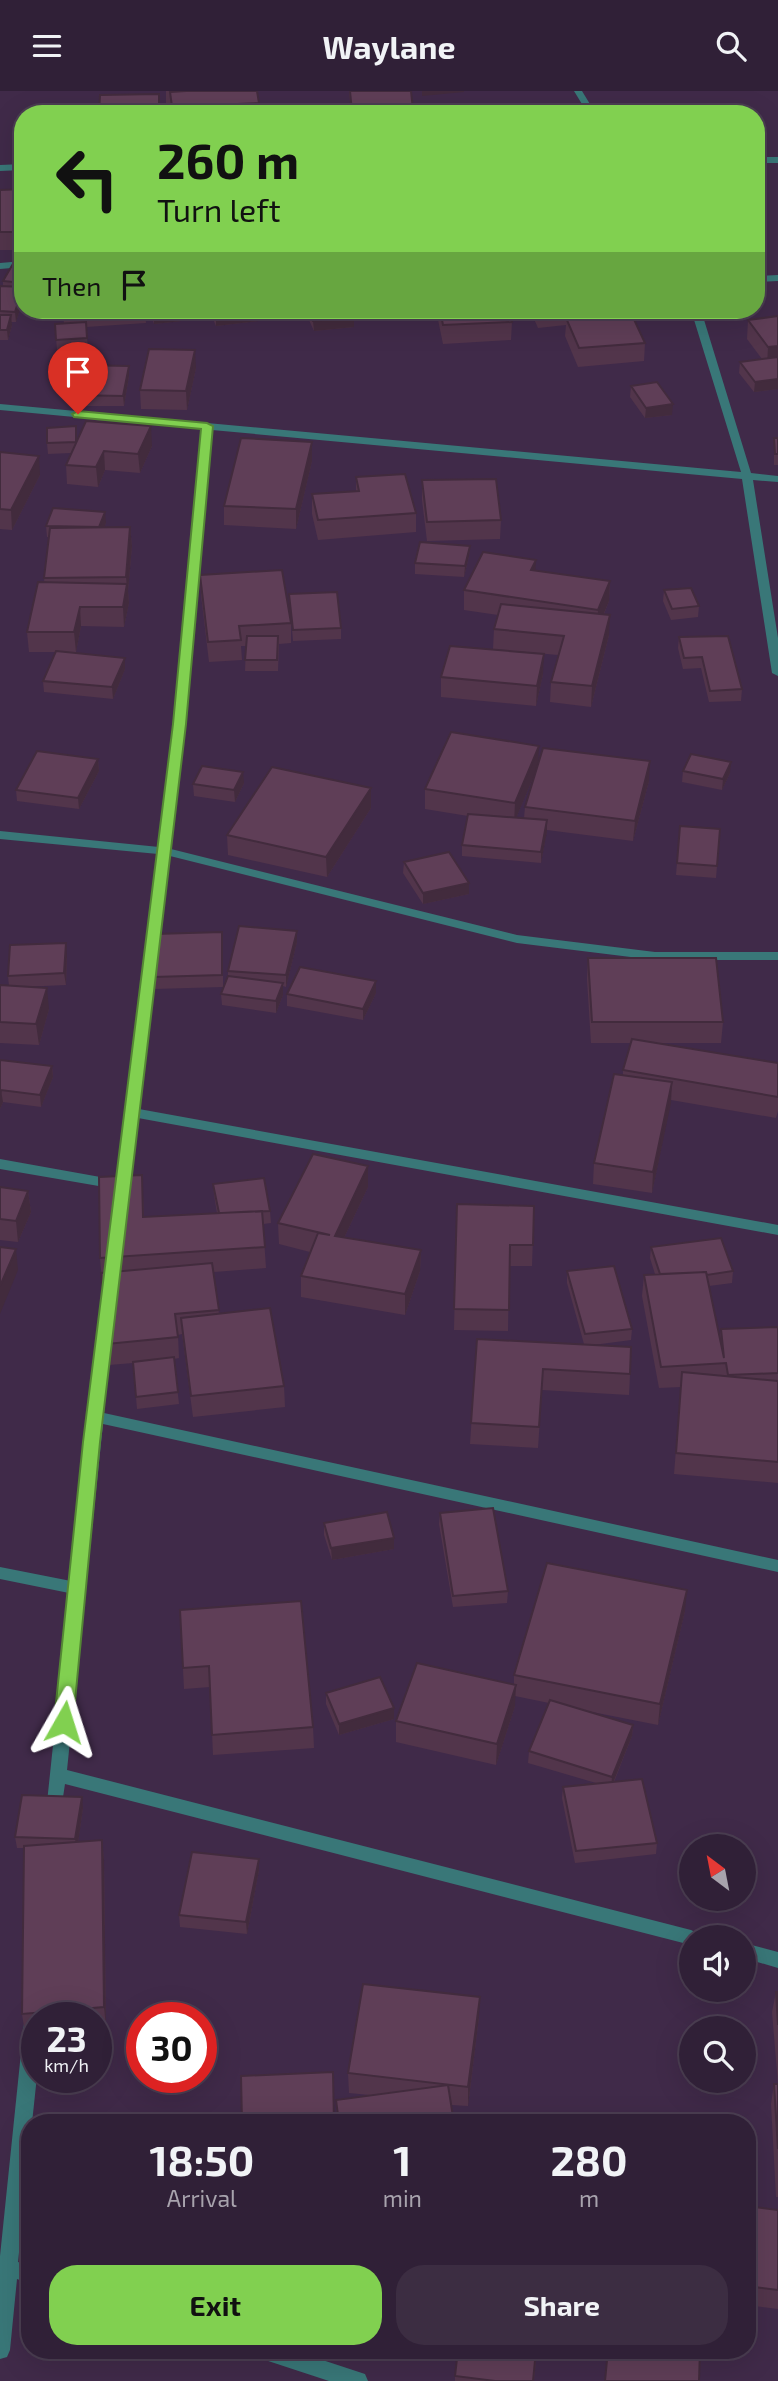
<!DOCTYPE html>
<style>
:root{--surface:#302037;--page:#3c2d42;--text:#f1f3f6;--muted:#a8a3ad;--line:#4b3e52;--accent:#81d050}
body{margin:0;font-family:"Exo 2",sans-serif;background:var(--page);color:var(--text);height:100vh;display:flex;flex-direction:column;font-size:26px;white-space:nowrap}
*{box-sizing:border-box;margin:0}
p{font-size:23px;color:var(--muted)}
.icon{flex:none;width:38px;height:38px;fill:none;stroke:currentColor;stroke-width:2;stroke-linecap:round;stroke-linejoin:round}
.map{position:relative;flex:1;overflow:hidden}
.panel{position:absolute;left:21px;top:2023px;width:735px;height:245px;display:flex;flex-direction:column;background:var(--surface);border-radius:28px;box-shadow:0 7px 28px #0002,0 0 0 2px var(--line)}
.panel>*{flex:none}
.guide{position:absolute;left:14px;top:14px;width:751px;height:214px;border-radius:28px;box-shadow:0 7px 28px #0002,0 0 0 2px var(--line);background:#81d050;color:#111;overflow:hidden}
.needle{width:46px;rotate:328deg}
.buttons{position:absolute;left:679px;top:1743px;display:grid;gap:14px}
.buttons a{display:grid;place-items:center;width:77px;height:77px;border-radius:50%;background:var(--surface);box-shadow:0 7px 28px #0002,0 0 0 2px var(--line);font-size:35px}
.speed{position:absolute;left:21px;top:1911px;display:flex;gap:14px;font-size:35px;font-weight:700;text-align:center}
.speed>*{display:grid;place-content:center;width:91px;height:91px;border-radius:50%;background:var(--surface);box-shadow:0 7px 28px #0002,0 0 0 2px var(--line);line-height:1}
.speed small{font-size:18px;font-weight:400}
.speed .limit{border:10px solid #d22;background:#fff;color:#111}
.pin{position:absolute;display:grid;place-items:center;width:60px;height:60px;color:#fff;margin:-72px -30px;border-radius:50% 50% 50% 0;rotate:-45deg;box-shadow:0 0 7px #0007}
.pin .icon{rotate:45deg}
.me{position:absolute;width:77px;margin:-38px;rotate:6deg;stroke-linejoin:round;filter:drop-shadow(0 0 5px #0008)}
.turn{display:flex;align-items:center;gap:24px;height:147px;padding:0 28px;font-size:32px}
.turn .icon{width:91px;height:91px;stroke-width:2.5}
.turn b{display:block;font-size:49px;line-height:60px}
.then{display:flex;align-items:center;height:66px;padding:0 28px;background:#0003;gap:14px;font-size:26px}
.eta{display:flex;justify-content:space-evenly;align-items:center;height:119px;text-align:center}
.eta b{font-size:42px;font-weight:700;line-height:49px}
.button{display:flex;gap:14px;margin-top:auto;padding:14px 28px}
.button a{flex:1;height:80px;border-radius:28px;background:var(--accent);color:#111;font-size:28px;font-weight:700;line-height:80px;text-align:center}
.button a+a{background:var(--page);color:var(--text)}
header{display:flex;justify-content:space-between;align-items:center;height:91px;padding:0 28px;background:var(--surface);font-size:32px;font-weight:700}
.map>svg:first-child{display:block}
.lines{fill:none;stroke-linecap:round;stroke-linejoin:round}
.minor{fill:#397778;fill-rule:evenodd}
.wall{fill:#52354b;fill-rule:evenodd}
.shaded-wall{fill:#422b3d}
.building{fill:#5f3e57;stroke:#422b3d;stroke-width:2}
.route{fill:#81d050;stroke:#548734;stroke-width:2}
</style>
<header><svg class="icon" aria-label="menu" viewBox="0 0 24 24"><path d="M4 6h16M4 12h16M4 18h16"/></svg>Waylane<svg class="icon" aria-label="search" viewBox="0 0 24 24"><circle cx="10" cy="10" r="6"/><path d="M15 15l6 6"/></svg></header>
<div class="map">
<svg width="778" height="2290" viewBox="0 0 778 2290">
<rect width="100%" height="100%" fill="#402a49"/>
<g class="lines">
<!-- minor -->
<path class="minor" d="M574,0H582L596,23H588Z
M756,66H778V72H756Z
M23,73V79L0,80V74Z
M23,170V176L0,178V172Z
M778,184V190L756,191V185Z
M691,219H701L751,382L778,385V391L753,389L778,547V585L772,582L742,388L212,339L186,633L171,758L517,844L655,861H778V869H655L517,852L170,765L139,1018L778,1134V1144L138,1027L127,1105H117L116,1098L0,1078V1068L117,1089L158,763L0,748V740L159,756L174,633L202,338L0,319V313L741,381Z
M107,1218L114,1223L104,1322L778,1469V1481L103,1333L67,1679L691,1839L697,1842L699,1846H691V1854L65,1693L60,1726L54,1728L48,1726L46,1721L69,1502L0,1488V1476L71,1490L100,1223Z
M744,1852L778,1861V1877L744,1867Z
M34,1915L40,1917L43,1927H37V1985L32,2032H30V2056L18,2171L30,2175V2193L17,2188L10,2259L7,2266L0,2268V2165L25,1923L28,1917Z
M253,2259H292L365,2283L368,2290H329L256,2266Z"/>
</g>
<!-- wall -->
<path class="wall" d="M166,0H257L259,23H171L170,13H166Z
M349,0H411L413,23H351Z
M756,75L760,82L759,92H756Z
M23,98V159H0V99Z
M23,172V209L16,231H11L12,234L8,249H0V195H3V190Z
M62,219H145L146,232L86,236L88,257L57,259L55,233L64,232Z
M151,219H200V228L154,233L151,224Z
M209,219H307V224L216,235Z
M309,219L354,236L314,240L309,229Z
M436,219H509L512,231L511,249L443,253Z
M530,219H635V221L570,226L645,252L644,270L578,276L565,245L566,234L538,237Z
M778,225V298L754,301L739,282L740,271L762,268L747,248L748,229Z
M129,275V285L124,315H72L71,304Z
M196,277L187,319L141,318L140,299Z
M631,295L672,324L645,327L630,306Z
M774,347H778V374H774Z
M77,349L152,355L140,382L105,379L98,396L67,393L66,374L71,362L48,363L47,352Z
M312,351V370L296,438L224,434V415Z
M0,361L40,384L12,439L0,438Z
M356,386L416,422V441L318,449L312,423V403L356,400Z
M422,389L501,429L500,448L427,450L422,409Z
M106,432L104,436H130L132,455L128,500L129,512L124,536L81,535L76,561H65L125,578L113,608L44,601L43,590L56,561H29L27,541L44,491L49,446H47L46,435Z
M470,455L469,465L464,486L415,483V472Z
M536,480L610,490L609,510L604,523L609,544L591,616L550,611L551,591L558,564L493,558L494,538L498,524L464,519V499Z
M200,484L291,532V552L279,553L278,580H245L246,555H241L242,569L209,571L201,504Z
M664,499L699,515L698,526L671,529L663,510Z
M289,503L341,537V548L293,550Z
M679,546L742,598L741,610L709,611L701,577L683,578L678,557Z
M543,583L536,615L441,606V586Z
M98,668L99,680L79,718L17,710L16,699Z
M538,674L649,690L633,750L547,739L541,772L462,765V754L468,725L425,718V698ZM537,677L525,716L524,727H516Z
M683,680L730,682L722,699L682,691Z
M244,692L235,711L194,705L193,693Z
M371,697V717L327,786L228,764L227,744Z
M680,735L720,738L716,787L676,784Z
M404,771L469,792V803L423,813L403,782Z
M297,851L286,896L283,895V904L276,922L222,914L221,903L228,885V880Z
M223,853V896L154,898L153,886Z
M67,864L66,894L20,896L49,918L39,954L0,952V894L9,895L8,885Z
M588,867L723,931L721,952H658L778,972V1020L776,1027L671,1009L652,1102L593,1093L594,1072L623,984V979L631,952H591L587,888Z
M376,902L363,929L287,915V903Z
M0,969L52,975L53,986L41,1016L3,1011L0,1018Z
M368,1075V1096L344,1147L421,1159L420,1180L405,1224L301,1206V1185L310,1161L279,1153L278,1132Z
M213,1093L270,1120L271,1132L263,1133L266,1177L214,1181L219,1223L284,1295L285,1316L193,1326L182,1243L178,1244L179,1267L174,1268L179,1313L137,1318L133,1272L109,1274L100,1167L143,1105L144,1126L217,1122L214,1104Z
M0,1096L28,1100L31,1121L18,1151L0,1149Z
M457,1113L534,1115L532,1175H509L508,1240L454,1239Z
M651,1156L733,1180L732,1192L709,1195L720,1246L721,1238L778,1236V1392L674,1383L681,1296L659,1297L642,1205L644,1184L655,1183L650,1167Z
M567,1180L632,1238L631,1249L593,1254L630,1283L629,1304L542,1299L538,1357L470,1353L477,1248L584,1253L567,1192Z
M440,1422L508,1500L507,1512L453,1516L439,1433Z
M324,1432L394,1447V1458L332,1469L324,1444Z
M180,1519L313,1636L314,1657L213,1664L210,1596L184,1598Z
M685,1520L658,1634L582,1619L633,1634L632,1645L614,1691L657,1752L656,1763L575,1772L562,1707L563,1696L596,1692L528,1672L529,1660L549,1612L515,1605V1615L496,1674L396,1651V1630L514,1593V1584Z
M326,1602L394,1617V1628L339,1644L326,1613Z
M83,1717L78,1751L102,1749L104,1769L106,1936L96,1937V1927H37V1942L25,1943L22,1923L24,1757H17L15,1746Z
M259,1779L247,1843L180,1836L179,1824Z
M776,1901H778V2106H776L771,2013L774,1993H778L772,1921Z
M479,1926L468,2015L451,2014L454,2032H337L336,2009L370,2004L349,2002L348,1982Z
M747,2115L778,2119V2218L747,2214Z
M537,2259L534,2290H455V2285Z"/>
<!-- shaded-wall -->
<path class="shaded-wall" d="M422,0H464V1L422,5Z
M756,162H761L760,172L756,173Z
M23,196V209L16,231L15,221Z
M187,219H200V228L154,233V223Z
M216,219H307V224L216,235Z
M369,219H426L369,225Z
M11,224L12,234L8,249L7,239Z
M354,226V236L314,240L313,230Z
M778,255V274L767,275L768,256Z
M195,259L196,277L187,319L186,300Z
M129,275V285L124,315L123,305Z
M778,288V298L754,301L755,291Z
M673,313L672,324L645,327L646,317Z
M151,335L152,355L140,382L138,363Z
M312,351V370L296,438V418Z
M104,360L105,379L98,396L96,376Z
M39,365L40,384L12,439L11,419Z
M105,421L106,432L99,449L98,438Z
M130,436L132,455L128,500L129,512L124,536L123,516L127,497L126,486Z
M470,455L469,465L464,486L465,475Z
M536,469L535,488L531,479Z
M610,490L609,510L597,539L598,519Z
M80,516L81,535L76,561L74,541Z
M610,524L609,544L591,616L592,595Z
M544,563L543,583L536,615L537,595Z
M125,567V578L113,608L112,596Z
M539,655L538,675L514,732L515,712Z
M98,668L99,680L79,718L78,707Z
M650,670L649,690L633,750L635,730Z
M731,671L730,682L722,699L723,688Z
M243,681L244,692L235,711L234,699Z
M371,697V717L327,786L326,766Z
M547,729V741L541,772V761Z
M469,792V803L423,813V802Z
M297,840V851L286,896V884Z
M66,852L67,864L66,894L64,882Z
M376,890V902L363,929V918Z
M283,892V904L276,922V910Z
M47,897L49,918L39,954L36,933Z
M52,975L53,986L41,1016L40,1004Z
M672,991L671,1012L652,1102L653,1081Z
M1,999L3,1011L0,1018V1003Z
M368,1075V1096L335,1166V1145Z
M28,1100L31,1121L18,1151L16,1130Z
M16,1158L18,1179L0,1223V1195Z
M421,1159L420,1180L405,1224V1203Z
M394,1447V1458L332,1469L331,1457Z
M687,1499L685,1520L658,1634L660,1613Z
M516,1594L515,1615L496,1674L497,1653Z
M394,1617V1628L339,1644V1633Z
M633,1634L632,1645L611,1697L612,1686Z
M82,1706L83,1717L77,1759L75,1748Z
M102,1749L104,1769L106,1936L104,1916Z
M259,1768V1779L247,1843L246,1831Z
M480,1906L479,1926L468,2015V1996Z"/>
<!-- building -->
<path class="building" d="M186,0H257L259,12L214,14L215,21L173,23L170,1Z
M350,0H411L413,19L352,21Z
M159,3V23H99L100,4Z
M255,15L257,23H221L220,16Z
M23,98V141H0V99Z
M756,155L761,162H756Z
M14,171L23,172V192L3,190Z
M0,195L23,196L15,221L0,220Z
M152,219H187L154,223Z
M309,219H351L354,226L313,230Z
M440,219H509L512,231L443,234Z
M535,219H568L570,224L539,226Z
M631,222L645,252L579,257L566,227Z
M0,224H11L7,239H0Z
M778,225V255L768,256L748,229Z
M86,231L87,247L56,249L55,233Z
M149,258L195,259L186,300L140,299Z
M778,266V288L755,291L740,271Z
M77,274L129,275L123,305L71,304Z
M657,291L673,313L646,317L631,295Z
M86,330L151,335L138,363L104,360L96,376L66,374Z
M76,335V351L47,352V337Z
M241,347L312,351L296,418L224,415Z
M774,347H778V363H775Z
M0,361L39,365L11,419L0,418Z
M405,383L416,422L318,429L312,403L359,400L356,386Z
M496,388L501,429L427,431L422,389Z
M53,417L105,421L99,436L46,435Z
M130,436L126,486L44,487L50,437Z
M420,451L470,455L465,475L415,472Z
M483,461L536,469L531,479L610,490L598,519L464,499Z
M282,479L291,532L239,535L241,549L208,551L200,484Z
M38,491L127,493L123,516H80L74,541H27Z
M691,497L699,515L672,518L664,499Z
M337,501L341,537L293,539L289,503Z
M501,513L610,524L592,595L551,591L564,545L494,538Z
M247,545H278L277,569H245Z
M728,545L742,598L710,600L702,566L684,567L679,546Z
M450,555L544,563L537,595L441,586Z
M56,560L125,567L112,596L43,590Z
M451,641L539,655L515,712L425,698Z
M543,657L650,670L635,730L525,716Z
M37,660L98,668L78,707L16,699Z
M691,663L731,671L723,688L683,680Z
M202,675L243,681L234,699L193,693Z
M272,676L371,697L326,766L227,744Z
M468,723L547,729L541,761L462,754Z
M680,735L720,738L717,775L677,772Z
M449,761L469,792L423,802L404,771Z
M239,835L297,840L286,884L228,880Z
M222,841V884L153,886L155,843Z
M66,852L64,882L8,885L10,854Z
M588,867H716L723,931H592Z
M300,876L376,890L363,918L287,903Z
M228,885L283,892L276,910L221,903Z
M0,894L47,897L36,933L0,931Z
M632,948L778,972V1006L623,979Z
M0,969L52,975L40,1004L1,999L0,1003Z
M614,983L672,991L653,1081L594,1072Z
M313,1063L368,1075L335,1145L421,1159L405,1203L301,1185L318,1142L330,1144L278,1132Z
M142,1084L143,1126L262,1120L265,1156L100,1167L99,1086Z
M264,1087L270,1120L219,1122L213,1093Z
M0,1096L28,1100L16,1130L0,1128Z
M457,1113L534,1115L533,1154H510L509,1219L454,1218Z
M721,1147L733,1180L707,1184L706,1181L660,1183L651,1156Z
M0,1156L16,1158L0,1195Z
M212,1172L219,1219L175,1223L178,1246L107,1253L101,1182Z
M614,1175L632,1238L585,1243L567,1180Z
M706,1181L724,1267L721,1238L778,1236V1282L728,1284L726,1272L661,1276L644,1184Z
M270,1217L284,1295L191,1305L181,1227Z
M477,1248L631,1256L630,1283L543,1278L539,1336L471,1332Z
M174,1266L178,1301L136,1306L133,1271Z
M682,1281L778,1290V1371L676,1362Z
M493,1417L508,1500L453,1505L440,1422Z
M387,1421L394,1447L331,1457L324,1432Z
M547,1472L687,1499L660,1613L514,1584Z
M301,1510L313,1636L212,1644L209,1575L183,1577L180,1519Z
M417,1572L516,1594L497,1653L396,1630Z
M380,1586L394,1617L339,1633L326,1602Z
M550,1609L633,1634L612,1686L529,1660Z
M642,1688L657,1752L576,1760L563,1696Z
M22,1704L82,1706L75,1748L15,1746Z
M102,1749L104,1916L22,1923L24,1755Z
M192,1761L259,1768L246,1831L179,1824Z
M363,1893L480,1906L468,1996L348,1982Z
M776,1901H778V1934Z
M333,1981L334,2032H242L241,1985Z
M774,1993H778V2058Z
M448,1994L454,2032H339L336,2009Z
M747,2115L778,2119V2199L747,2195Z
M458,2259H536L533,2290H495L455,2285Z
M608,2259H700L699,2290H605Z"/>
<!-- route -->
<path class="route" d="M78,320L207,332L213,335L186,633L100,1351L73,1631L64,1638L54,1631L83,1351L173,633L201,338L74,326L72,323Z"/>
</svg>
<div class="buttons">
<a><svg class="needle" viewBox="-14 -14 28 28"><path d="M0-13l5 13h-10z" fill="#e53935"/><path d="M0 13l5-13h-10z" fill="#a8a3ad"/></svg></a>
<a><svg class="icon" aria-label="sound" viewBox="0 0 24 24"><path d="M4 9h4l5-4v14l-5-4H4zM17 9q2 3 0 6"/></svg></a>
<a><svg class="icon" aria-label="search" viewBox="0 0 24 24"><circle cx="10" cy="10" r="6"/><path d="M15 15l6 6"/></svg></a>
</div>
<div class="speed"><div>23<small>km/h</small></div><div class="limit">30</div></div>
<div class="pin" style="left:78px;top:323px;background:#d93025"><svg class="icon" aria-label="arrive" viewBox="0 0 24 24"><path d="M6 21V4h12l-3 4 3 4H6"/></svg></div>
<svg class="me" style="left:64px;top:1631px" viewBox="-20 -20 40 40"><path d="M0-17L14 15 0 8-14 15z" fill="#81d050" stroke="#fff" stroke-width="4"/></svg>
<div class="guide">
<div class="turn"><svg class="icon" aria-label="left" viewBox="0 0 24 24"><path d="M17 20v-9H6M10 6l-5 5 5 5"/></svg><div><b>260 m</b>Turn left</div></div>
<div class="then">Then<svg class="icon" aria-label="arrive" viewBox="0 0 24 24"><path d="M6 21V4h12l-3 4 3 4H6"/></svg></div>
</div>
<section class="panel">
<div class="eta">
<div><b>18:50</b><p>Arrival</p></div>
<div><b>1</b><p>min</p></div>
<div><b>280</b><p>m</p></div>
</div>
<div class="button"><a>Exit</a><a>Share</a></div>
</section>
</div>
